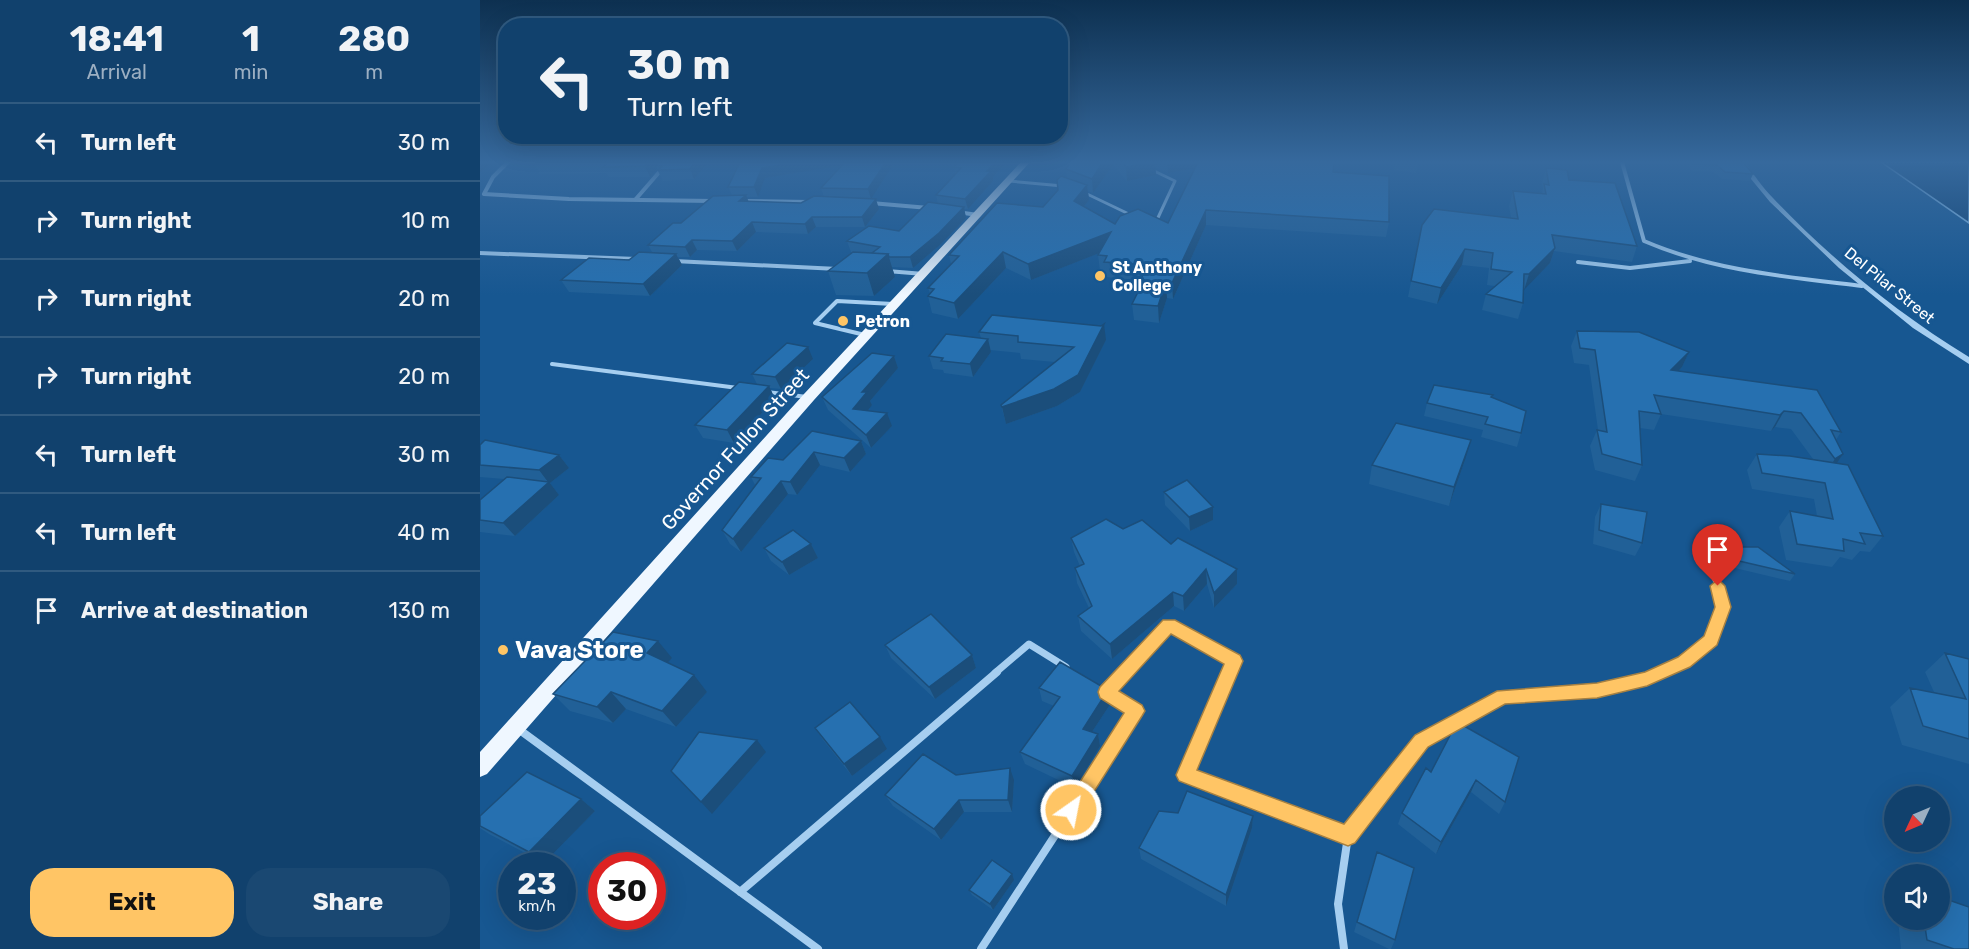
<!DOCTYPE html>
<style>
:root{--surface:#11416d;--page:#1a4872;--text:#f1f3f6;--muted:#9cafc2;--line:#305a80;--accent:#ffc565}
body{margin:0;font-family:Rubik,sans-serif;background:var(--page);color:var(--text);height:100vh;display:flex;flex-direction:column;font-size:22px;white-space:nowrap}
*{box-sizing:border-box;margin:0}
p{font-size:20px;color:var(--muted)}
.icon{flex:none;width:33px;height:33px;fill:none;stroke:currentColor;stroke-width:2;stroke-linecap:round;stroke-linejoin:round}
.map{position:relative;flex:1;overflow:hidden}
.details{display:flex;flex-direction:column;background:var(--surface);width:480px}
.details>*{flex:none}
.hud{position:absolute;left:18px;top:18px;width:570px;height:126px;border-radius:24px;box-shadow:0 6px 24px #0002,0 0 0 2px var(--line);background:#11416d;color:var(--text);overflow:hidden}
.needle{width:39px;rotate:226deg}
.tools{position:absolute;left:1404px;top:786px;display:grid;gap:12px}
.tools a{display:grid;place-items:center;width:66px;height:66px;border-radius:50%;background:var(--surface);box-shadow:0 6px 24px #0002,0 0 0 2px var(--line);font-size:30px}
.speed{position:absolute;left:18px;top:852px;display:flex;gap:12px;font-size:30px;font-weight:700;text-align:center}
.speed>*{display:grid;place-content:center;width:78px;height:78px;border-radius:50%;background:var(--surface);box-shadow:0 6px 24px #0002,0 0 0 2px var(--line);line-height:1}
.speed small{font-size:15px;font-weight:400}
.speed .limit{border:9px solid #d22;background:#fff;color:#111}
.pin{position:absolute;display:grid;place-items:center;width:51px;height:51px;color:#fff;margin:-62px -26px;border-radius:50% 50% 50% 0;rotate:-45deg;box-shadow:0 0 6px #0007}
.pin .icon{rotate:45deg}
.me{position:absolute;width:66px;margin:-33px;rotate:33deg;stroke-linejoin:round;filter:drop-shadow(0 0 4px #0008)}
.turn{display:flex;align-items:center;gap:21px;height:126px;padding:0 30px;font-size:27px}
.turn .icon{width:78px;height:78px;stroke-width:2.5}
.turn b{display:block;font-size:42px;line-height:51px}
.eta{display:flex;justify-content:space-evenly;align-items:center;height:102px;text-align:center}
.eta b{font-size:36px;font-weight:700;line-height:42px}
.button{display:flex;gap:12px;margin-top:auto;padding:12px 30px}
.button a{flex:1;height:69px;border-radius:24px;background:var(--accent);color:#111;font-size:24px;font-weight:700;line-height:69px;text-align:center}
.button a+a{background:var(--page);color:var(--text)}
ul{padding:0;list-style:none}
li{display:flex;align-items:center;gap:18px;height:78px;padding:0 30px;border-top:2px solid var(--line)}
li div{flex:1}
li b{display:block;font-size:22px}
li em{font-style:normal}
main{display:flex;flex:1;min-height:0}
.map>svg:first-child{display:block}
.water{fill:#0f406f;stroke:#98caf2;stroke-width:1.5}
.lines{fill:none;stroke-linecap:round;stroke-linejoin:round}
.service-far1{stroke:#a6cef0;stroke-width:3}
.service{stroke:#a6cef0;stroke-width:4}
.minor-far2{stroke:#a6cef0;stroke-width:4}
.minor-far1{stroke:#a6cef0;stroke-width:7}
.minor{stroke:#a6cef0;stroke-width:8}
.tertiary{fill:#a6cef0;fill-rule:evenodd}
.primary{fill:#eff7ff;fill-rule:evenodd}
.wall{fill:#216097;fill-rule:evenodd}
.shaded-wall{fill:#1b4e7b}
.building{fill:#2670b0;stroke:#1b4e7b;stroke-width:1.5}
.route{fill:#ffc565;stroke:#a68042;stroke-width:1.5}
.poi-dot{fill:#ffc565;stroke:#175791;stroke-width:2}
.labels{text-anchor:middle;stroke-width:6;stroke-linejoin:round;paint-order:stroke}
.far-poi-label{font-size:16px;font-weight:bold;fill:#fff;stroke:#175791;text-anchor:start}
.far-street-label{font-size:16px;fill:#fff;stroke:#175791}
.street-label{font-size:20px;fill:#fff;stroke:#175791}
.near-poi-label{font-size:24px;font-weight:bold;fill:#fff;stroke:#175791;text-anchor:start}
</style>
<main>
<section class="details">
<div class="eta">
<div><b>18:41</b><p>Arrival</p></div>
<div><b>1</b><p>min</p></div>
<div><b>280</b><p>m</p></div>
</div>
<ul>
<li><svg class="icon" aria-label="left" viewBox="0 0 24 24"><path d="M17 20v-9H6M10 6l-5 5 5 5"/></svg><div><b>Turn left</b></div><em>30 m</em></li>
<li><svg class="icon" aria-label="right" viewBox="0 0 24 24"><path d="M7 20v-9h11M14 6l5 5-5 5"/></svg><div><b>Turn right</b></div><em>10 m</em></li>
<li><svg class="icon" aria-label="right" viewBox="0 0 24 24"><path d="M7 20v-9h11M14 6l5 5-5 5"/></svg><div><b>Turn right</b></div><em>20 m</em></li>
<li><svg class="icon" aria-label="right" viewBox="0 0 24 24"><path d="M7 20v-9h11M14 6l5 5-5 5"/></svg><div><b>Turn right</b></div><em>20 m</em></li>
<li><svg class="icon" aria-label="left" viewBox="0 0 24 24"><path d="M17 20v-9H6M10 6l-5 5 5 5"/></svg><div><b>Turn left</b></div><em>30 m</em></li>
<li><svg class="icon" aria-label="left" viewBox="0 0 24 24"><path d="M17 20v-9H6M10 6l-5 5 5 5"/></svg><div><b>Turn left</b></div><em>40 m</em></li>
<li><svg class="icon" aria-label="arrive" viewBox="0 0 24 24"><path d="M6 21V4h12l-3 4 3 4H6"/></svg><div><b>Arrive at destination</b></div><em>130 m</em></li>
</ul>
<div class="button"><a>Exit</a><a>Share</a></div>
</section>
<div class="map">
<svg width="1489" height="949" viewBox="0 0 1489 949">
<rect width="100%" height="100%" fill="#175791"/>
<!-- water -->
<path class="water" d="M1401,162H1489V223Z"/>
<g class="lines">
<!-- service-far1 -->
<path class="service-far1" d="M670,169L695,181L676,222
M529,181L583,186
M605,193L651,215"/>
<!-- service -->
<path class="service" d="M385,335L335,323L357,301L413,304
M72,364L258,388
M287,392L327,397"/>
<!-- minor-far2 -->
<path class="minor-far2" d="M28,162L13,177L4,194L89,199L234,201
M1142,162L1164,241C1234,271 1307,277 1382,286
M155,200L188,162
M262,201L330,202
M391,203L449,208
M477,212L498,215
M0,253L157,259
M194,261L358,269
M1098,262L1150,268L1210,261
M407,271L444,274"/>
<!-- minor-far1 -->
<path class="minor-far1" d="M515,673L549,644L586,667
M644,673L689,625L754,661L749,673
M1180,673L1204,662L1231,640L1243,607L1232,564"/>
<!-- minor -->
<path class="minor" d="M749,672L706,775L868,836
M626,692L645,672
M37,728L338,949
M260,892L517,672
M501,949L656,711L623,690
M864,949L858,904L868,836L941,741L1023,696L1117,690L1167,679L1183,672"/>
<!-- tertiary -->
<path class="tertiary" d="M1257,162H1264C1274,174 1282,187 1293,198C1351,259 1417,313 1489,357V364L1433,328L1359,268L1290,202Z"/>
<!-- primary -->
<path class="primary" d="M541,162H550L334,400L7,774L0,777V752L324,394Z"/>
</g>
<!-- wall -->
<path class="wall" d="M56,162H229L214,179L183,181L177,169L170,177H129L126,173L60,174L54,164Z
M260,162H415L391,198L399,209L385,227H336L328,234L276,232L257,251L217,250L210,257H198L202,265L170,296L89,292L81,280L172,252L168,245L201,223L252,195L248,187ZM363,165L341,188L344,197L321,203L268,201L266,197H278L285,178Z
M445,162H527L513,177V181L488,209H484L486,218L461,244L433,268L412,267L415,277L394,296L356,295L348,271L373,252H371L367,241L419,231L458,204L456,195L475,174L474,167L475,166Z
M591,162H854L853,172L909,222L906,237L726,225L693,299L687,298L679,323L654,320L652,304L662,284L661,281L626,277L625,271H620L618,255L619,253L551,280L526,268L478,319L452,313L448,296L450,293L448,288L471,264L469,255L563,207L587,178L586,169ZM633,165L647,181L676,175L675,167L688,173L715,168L688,223L635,224L604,206L609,200L608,191L613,193Z
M915,162H939L936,173L914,170Z
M1206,162H1263L1273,174L1270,181L1242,179L1234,172L1212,171Z
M1066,168L1089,180L1157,246L1152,262L1074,251L1070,263L1043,290V303L1038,319L1002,310L1006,294L1015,286L1007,285L1009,268L982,265L957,304L928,297L942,225L1031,218L1029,206L1033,191L1062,193L1063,188L1062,183Z
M1097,331L1209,352L1202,367L1198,371L1337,390L1361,432L1356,440L1357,463L1403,536L1390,552L1380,551L1372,560L1360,557L1352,567L1306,560L1299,527L1310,511L1337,516L1334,499L1272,489L1267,470L1277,454L1333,459L1311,429L1295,427L1291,431L1181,414L1174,430L1160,428L1162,465L1155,481L1115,470L1110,446L1117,430H1118L1109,365L1094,363L1091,346Z
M499,332L626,340L600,392L577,406L526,424L521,405L575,362L541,359L540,353L510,350L511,352L493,377L464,373L463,370L453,369L449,356L501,338Z
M414,356L418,368L390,401L392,405L387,411L412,426L391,448L348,410L342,397Z
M333,359L301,389L290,388L295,399L254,443L223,438L215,425L277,384L272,374Z
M1012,398L1041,433L1037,447L1001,437L1003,430L944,416L947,403Z
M381,441L386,454L370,472L340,465L317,495L308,494L261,552L250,544L242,530L275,485L271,477L303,460Z
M0,445L79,455L89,468L70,483L79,495L35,536L0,532V500L24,479L0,477Z
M985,460L969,506L889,484L892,465Z
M684,492L733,507V520L710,531L685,505Z
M1121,504L1162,543L1155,556L1113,544L1115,517Z
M643,529L691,544L757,584L734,608L727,584L704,611L694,606L632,659L601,631L598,616L609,608L597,583L595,568L600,566L594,552L591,538Z
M331,544L338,558L309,575L291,561L284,548Z
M1229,547L1315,574L1310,581L1238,564L1233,558L1224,561L1225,554Z
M405,645L492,655L496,668L455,699L411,658Z
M1465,653L1489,659V764L1422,745L1410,707L1430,688L1454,692L1445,672Z
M192,658L187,663L227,692L196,727L146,709L133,723L90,711L73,694Z
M559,688L631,703L612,732L618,734L620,746L595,788L545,764L540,752L574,706L562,701Z
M335,728L407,749L372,776L343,740Z
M1039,757L1025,802L1019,814L991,792L956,854L918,824L922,813L951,772Z
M476,775L534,780L532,812H484L461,840L413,806L405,795Z
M101,799L115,811L64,863L9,834L0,828V816Z
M773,816L772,828L746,906L661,859L659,848Z
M897,852L915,940L911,949H909L874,932Z
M534,880L513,910L492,895L489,890Z
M1418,920H1460L1489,949H1421Z"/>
<!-- shaded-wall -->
<path class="shaded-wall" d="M0,162H14L0,172Z
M168,162H184L176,166L177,169L170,177L165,166Z
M215,162H229L214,179L210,169Z
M319,162H376V163L285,178L278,197L274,187L282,168Z
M406,162H415L391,199L388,189Z
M516,162H527L513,177V181L488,209L485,199L507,171Z
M623,162H632L633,165L613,193L612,179Z
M670,162H675L676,175L647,181L646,167Z
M687,162H722V167L688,173Z
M607,185L609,200L596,216L594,201Z
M266,195L270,205L259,201Z
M396,199L399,209L385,227L382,217Z
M484,207L486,218L461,244L433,268L430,257Z
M726,210V225L693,299L692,283Z
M332,217L336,227L328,234L325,224Z
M272,222L276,232L257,251L252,241Z
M631,232L632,248L551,280L548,264Z
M212,240L217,250L210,257L205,247Z
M1075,248L1070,263L1044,290L1049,274Z
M985,249L982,265L957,304L961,288Z
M523,252L526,268L478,319L474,303Z
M196,254L202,265L170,296L163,284Z
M408,254L415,277L394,296L387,273Z
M686,282L687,298L679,323L678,306Z
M624,324L626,340L600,392L577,406L526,424L522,407Z
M508,339L511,352L493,377L490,364Z
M328,347L333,359L301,389L295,377Z
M1209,352L1202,367L1184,386L1191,370Z
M414,356L418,368L390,401L392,405L379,422L373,409L382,392Z
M289,386L295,399L254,443L247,430Z
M1304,411L1295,427L1291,431L1300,415Z
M407,413L412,426L391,448L386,435Z
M991,440L985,460L969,506L974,487Z
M381,441L386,454L370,472L364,458Z
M334,452L340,465L317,495L310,482Z
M1363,454L1352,470L1344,475L1355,459Z
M79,455L89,468L70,483L79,495L35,536L23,523L68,482L59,470Z
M301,481L308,494L261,552L253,539Z
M733,507V520L710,531L709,517Z
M331,544L338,558L309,575L302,562Z
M1237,552L1233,558L1224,561L1229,554Z
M726,569L727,584L704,611L703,596Z
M757,569V584L734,608V593Z
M693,592L694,606L632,659L630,644Z
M178,641L192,658L181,670L167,653Z
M492,655L496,668L455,699L449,687Z
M214,675L227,692L196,727L182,711Z
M628,690L631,703L606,741L603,729Z
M131,692L146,709L133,723L117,707Z
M618,734L620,746L595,788L592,776Z
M400,737L407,749L372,776L364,764Z
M277,740L286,752L232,814L221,802Z
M530,768L534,780L532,812L528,800Z
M996,780L991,792L956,854L961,842Z
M101,799L115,811L64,863L49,852Z
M479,800L484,812L461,840L454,829Z
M773,816L772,828L746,906V895Z
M532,874L534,880L513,910L510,904Z"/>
<!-- building -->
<path class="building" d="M56,162H116L54,164Z
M129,162H168L165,166L123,167Z
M179,162H215L210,169L178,170L182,166H176Z
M260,162H319L282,168L274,187H248Z
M365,162H406L388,189L341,188Z
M479,162H516L507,171H511L485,199L456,195L481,168L474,167Z
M591,162H623L612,179L586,169Z
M642,162H670L646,167Z
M718,162H854L853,172L909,176V222L726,210L692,283L686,282L678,306L652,304L664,280H661L666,265L624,262L627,256L618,255L631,232L548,264L523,252L474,303L448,296L454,289L448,288L479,256L469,255L517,203L563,207L578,190L577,180L581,176L607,185L594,201L635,224L640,216L658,209L688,223Z
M1213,162H1263L1273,174L1245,172L1237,165L1215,164Z
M1066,168L1087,170L1089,180L1135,183L1157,246L1072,235L1075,248L1049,274H1044L1043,303L1006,294L1032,272L1011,269L1013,253L985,249L961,288L931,281L942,225L954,209L1038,219L1033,191L1066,194L1064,184L1069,185Z
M266,195L259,201L321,203L334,196L396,199L382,217H332L325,224L272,222L252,241L212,240L205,247L168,245L193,223H201L233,196Z
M448,202L484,207L459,233L430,257H409L408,254L392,253L400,247L367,241L389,226L419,231Z
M159,252L196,254L163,284L81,280L109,258L149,260Z
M373,252L408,254L387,273L348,271Z
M512,315L621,326L624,324L598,375L574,389L522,407L521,405L594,347L538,342V336L499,332Z
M1097,331L1159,332L1209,352L1191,370L1337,390L1361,432L1351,430L1363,454L1355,459L1321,413L1304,411L1300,415L1174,395L1181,414L1159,411L1162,465L1122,454L1117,430L1127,432L1115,350L1100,348Z
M466,334L508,339L490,364L461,361L463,358L449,356Z
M307,343L328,347L295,377L272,374Z
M392,353L414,356L382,392H387L373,409L407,413L386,435L342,397Z
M259,382L289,386L247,430L215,425Z
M954,385L1013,395L1011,397L1046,411L1041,433L1005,424L1008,417L947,403Z
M916,423L991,440L974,487L892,465Z
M332,431L381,441L364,458L334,452L310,482L301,481L253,539L242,530L281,478L271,477L288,458L303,460Z
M5,440L79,455L59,470L0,465V445Z
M1277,454L1310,456L1368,465L1403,536L1380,533L1385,544L1363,539L1364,551L1317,544L1310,511L1353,519L1345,483L1282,473Z
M27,477L69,482L23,523L0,520V500Z
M707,480L733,507L709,517L684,492Z
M1121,504L1167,512L1162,543L1119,530Z
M626,519L643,529L662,520L691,544L698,538L757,569L734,593L726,569L703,596L693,592L630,644L598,616L612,606L595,568L604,564L591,538Z
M313,530L331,544L302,562L284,548Z
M1229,547H1278L1315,574L1242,557L1237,552L1229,554Z
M451,614L492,655L449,687L405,645Z
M133,632L178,641L167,653L214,675L182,711L131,692L117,707L73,694Z
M1465,653L1489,659V739L1443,726L1430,688L1486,699Z
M580,662L628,690L603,729L618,734L592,776L540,752L580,697L559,688Z
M370,702L400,737L364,764L335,728Z
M977,722L1039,757L1025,802L996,780L961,842L922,813L946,768L951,772Z
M219,732L277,740L221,802L191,771Z
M443,754L476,775L530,768L528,800H479L454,829L405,795Z
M47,772L101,799L49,852L0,826V816Z
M707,791L773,816L746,895L659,848L679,811L698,813Z
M897,852L934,868L915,940L877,922Z
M512,860L532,874L510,904L489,890Z
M1460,897L1489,907V949H1474L1447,940L1444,920H1460Z"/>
<!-- sky -->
<linearGradient id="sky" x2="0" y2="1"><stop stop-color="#0d3050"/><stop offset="0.55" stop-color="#36699d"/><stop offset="1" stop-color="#36699d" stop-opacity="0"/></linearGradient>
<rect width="1489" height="295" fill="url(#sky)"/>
<!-- route -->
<path class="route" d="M1238,579L1245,586L1251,607L1237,645L1210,667L1167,686L1117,698L1025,704L948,747L875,843L868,846L699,781L696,775L744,664L691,634L639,691L662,705L665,711L662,716L598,817L591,820L584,817L582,810L644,713L620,698L618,692L620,687L683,620H695L760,655L763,661L717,770L864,824L935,735L1017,691L1117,683L1165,672L1198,657L1224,636L1235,607L1230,586Z"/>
<!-- markers -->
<g class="poi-dot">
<circle cx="620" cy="276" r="6"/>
<circle cx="363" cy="321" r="6"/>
<circle cx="23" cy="650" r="6"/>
</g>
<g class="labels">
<!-- far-poi labels -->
<g class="far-poi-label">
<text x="632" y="273">St Anthony<tspan x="632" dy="18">College</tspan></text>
<text x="375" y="327">Petron</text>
</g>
<!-- far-street labels -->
<g class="far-street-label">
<text transform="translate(1410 285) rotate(39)" y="6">Del Pilar Street</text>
</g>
<!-- street labels -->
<g class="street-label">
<text transform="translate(255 449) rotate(-48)" y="7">Governor Fullon Street</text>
</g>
<!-- near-poi labels -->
<g class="near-poi-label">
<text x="35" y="658">Vava Store</text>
</g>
</g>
</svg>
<div class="tools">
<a><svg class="needle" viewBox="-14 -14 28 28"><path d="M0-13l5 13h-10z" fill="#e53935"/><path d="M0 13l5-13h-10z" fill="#9cafc2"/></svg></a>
<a><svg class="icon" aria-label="sound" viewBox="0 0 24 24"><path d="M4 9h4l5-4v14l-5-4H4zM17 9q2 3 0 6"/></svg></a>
</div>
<div class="speed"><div>23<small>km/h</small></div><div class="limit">30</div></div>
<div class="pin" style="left:1238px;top:586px;background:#d93025"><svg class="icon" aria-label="arrive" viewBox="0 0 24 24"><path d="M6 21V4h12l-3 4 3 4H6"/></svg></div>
<svg class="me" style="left:591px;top:810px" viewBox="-20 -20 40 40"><circle r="17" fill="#ffc565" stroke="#fff" stroke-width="3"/><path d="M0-11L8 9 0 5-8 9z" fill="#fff"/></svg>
<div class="hud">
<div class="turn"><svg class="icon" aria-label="left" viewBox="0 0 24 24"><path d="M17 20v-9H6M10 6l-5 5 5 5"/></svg><div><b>30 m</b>Turn left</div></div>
</div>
</div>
</main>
